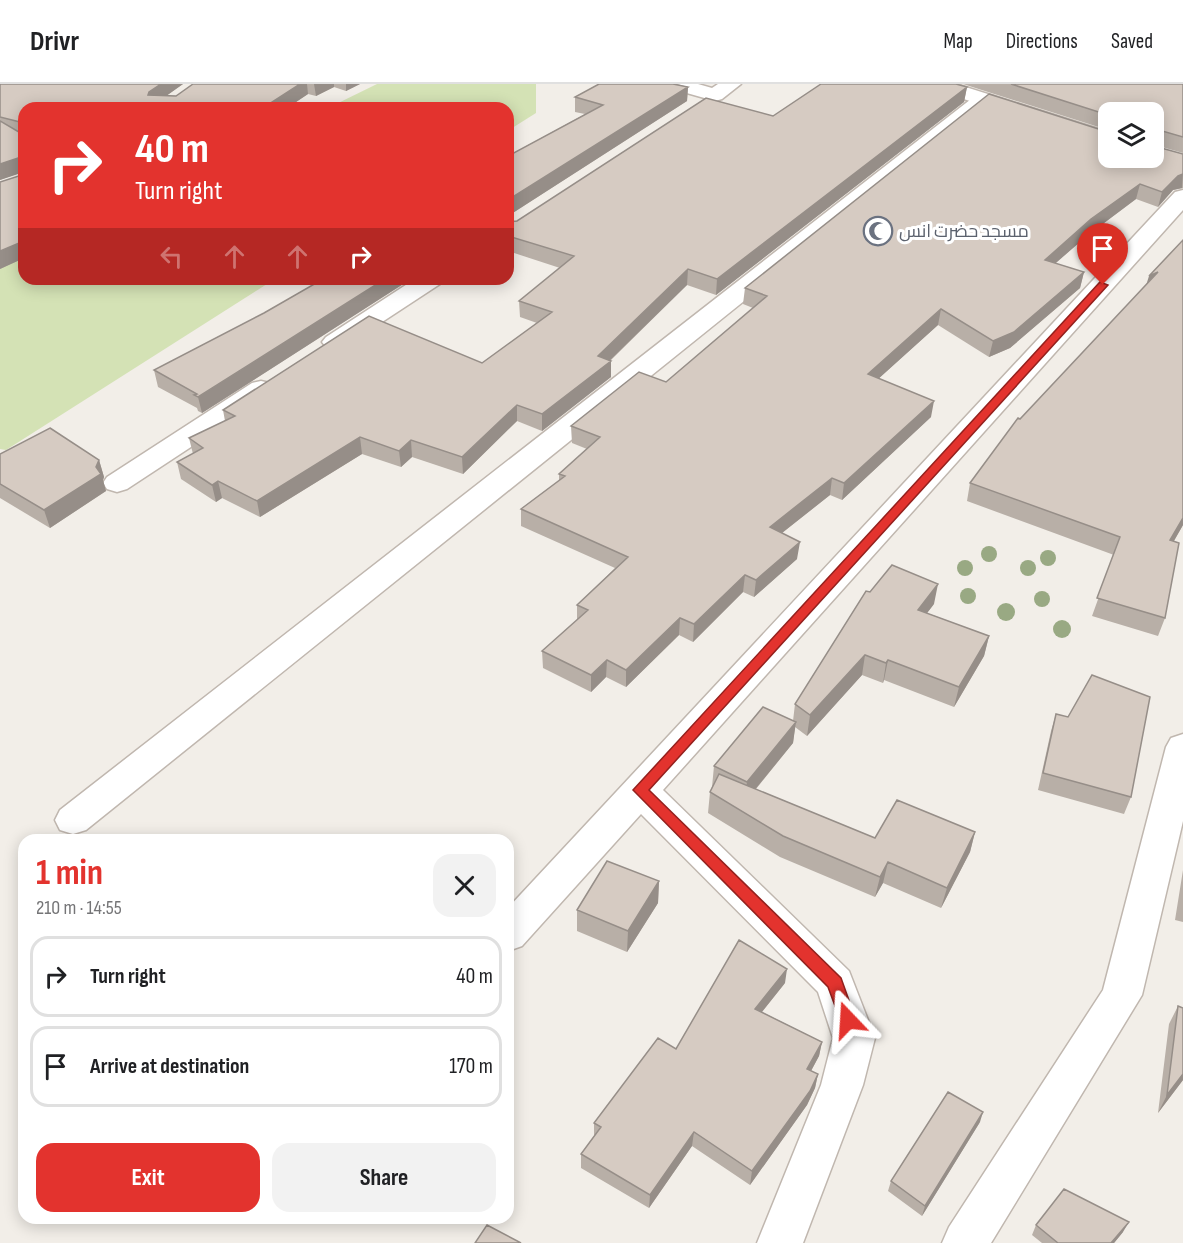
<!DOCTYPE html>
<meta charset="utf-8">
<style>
:root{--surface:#fff;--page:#f2f2f2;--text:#202124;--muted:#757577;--line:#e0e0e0;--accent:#e3332e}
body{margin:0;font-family:"Sofia Sans Condensed",Cairo,sans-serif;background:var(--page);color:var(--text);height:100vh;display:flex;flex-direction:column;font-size:22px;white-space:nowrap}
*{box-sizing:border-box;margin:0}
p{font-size:20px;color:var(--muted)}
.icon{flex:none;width:33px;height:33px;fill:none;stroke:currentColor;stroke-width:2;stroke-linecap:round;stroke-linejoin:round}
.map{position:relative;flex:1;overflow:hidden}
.panel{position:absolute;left:18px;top:750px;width:496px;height:390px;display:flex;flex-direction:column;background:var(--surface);border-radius:18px;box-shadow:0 3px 15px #0003}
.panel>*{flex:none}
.hud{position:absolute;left:18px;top:18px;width:496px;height:183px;border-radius:18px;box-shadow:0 3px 15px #0003;background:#e3332e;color:#fff;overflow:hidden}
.buttons{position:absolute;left:1098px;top:18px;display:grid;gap:12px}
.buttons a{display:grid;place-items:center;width:66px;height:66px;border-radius:12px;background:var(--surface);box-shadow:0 3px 15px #0003;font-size:30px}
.pin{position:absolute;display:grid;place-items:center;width:51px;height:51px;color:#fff;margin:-62px -26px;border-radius:50% 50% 50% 0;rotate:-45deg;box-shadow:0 0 6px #0007}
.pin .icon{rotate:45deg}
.me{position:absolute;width:66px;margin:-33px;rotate:340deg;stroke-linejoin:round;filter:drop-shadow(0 0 4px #0008)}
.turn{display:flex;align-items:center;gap:21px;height:126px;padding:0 18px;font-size:27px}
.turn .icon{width:78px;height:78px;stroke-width:2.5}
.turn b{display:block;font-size:42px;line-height:51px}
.lanes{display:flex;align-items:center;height:57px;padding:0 18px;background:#0003;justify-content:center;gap:30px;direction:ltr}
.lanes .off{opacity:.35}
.round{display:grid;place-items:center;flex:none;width:63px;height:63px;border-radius:18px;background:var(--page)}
.summary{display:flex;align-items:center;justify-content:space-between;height:102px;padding:0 18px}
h1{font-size:36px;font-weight:700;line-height:45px;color:var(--accent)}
.primary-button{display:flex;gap:12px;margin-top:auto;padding:12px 18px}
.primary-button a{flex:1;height:69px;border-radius:18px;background:var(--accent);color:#fff;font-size:24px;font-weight:700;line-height:69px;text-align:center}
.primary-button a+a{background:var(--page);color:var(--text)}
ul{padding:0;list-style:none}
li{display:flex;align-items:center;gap:18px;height:81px;margin:0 12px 9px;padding:0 6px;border:3px solid var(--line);border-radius:18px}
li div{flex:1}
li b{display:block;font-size:22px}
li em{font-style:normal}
header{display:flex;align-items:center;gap:36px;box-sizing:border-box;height:84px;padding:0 30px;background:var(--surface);border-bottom:2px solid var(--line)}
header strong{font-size:28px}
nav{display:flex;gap:33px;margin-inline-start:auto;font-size:21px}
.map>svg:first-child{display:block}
.green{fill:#d4e2b5}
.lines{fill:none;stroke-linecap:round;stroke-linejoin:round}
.minor-casing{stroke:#c0b7af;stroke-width:3}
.tertiary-casing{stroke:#c0b7af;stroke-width:3}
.minor{fill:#fff;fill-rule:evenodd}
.tertiary{fill:#fff;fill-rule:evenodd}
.tree{fill:#99a983}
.wall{fill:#b8afa7}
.shaded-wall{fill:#968e88}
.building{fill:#d6cbc2;stroke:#968e88;stroke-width:1.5}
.route{fill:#e3332e;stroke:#94211e;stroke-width:1.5}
.labels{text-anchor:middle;stroke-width:6;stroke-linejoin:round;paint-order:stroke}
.far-worship-label{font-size:18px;fill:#5b616d;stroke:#fff;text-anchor:start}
</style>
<header>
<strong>Drivr</strong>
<nav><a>Map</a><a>Directions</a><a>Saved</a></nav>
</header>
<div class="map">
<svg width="1183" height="1159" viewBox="0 0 1183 1159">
<rect width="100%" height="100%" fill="#f2eee8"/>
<!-- green -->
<path class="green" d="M377,0H536V29L509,46L508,24H328Z
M24,161V195H275L6,366L0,365V171Z"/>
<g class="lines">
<!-- minor casing -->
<g class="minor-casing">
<path id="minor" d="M982,10L989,12L992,16L989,20L86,746L73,750L60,746L55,736L60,726L975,12Z
M1183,106V126L663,706L849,887L875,954L863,1001L803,1159H757L821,1001L833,954L818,908L641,730L522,862L508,867V824L1175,108Z
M415,195H443L440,200L344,263L335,266L326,263L322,258L326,253Z
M261,297L270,299L274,305L270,311L127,405L117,408L107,405L103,399L107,393L252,299Z
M1183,650V737L1142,911L991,1159H942L949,1143L1103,906L1166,663L1171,654Z"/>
</g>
<!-- tertiary casing -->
<g class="tertiary-casing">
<path id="tertiary" d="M666,0H698L712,4L718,0H741L722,15L715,17L669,4Z
M926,0H956L1108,48V61L929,4Z"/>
</g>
<!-- minor -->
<use href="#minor" class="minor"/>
<!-- tertiary -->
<use href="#tertiary" class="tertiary"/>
</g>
<!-- trees -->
<g class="tree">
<circle cx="989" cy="470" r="8"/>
<circle cx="1048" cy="474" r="8"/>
<circle cx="965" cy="484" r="8"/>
<circle cx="1028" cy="484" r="8"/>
<circle cx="968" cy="512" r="8"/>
<circle cx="1042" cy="515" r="8"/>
<circle cx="1006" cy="528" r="9"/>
<circle cx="1062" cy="545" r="9"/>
</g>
<!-- wall -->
<path class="wall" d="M0,0H183L166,12H176L193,0H360L346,7L334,3L316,12L308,10L287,24H24V174L0,185V98L22,91V88L0,96Z
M599,0H677L688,3L687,17L508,132V72L585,30L575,28V13Z
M963,0H1183V69L1155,61L1154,62L1183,70V104L1173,106L1158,123L1136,115L1088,151L1055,179L1084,188L1080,204L1010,264L989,273L938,241L879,294L931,333L842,416L830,411L782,449L797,475L754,513L743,508L693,558L679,551L626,603L606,593L591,608L543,584L542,567L577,536V521L615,484L521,442V425L559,397V390L587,365L572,359L571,342L666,298L753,224L743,220L745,204L1154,74V28H1108V46Z
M967,3L964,18L716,211L687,201L610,277H611V293L542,347L517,337L463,390L412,373L401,383L362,370L260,433L222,414L216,418L181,395L177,378L193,370L189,354L225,337L223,326L482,279L537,239L520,233L519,217L560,184L508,167V138L517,137L773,32Z
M1183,156V441L1174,457L1165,534L1158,552L1092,532L1114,471L967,417L970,399L1020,335L1146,201Z
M323,195H411L202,329L198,327L197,324L158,303L154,286L264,229Z
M0,370L99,376L104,393L103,396L106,407L50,444L0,414Z
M934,520L927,529L989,552L984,572L954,623L884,596L883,599L862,591L807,652L795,643L793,659L756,705L875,754L975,748L970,768L941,824L883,799L875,813L780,773L708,729L710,708L712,703L714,682L793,637L795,620Z
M1056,630L1131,713L1124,730L1038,706L1051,647Z
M1183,786V838L1175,836Z
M659,797L658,819L627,868L577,847V826Z
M785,899L762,928L822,958L819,972L811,987L818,990L815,1004L807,1021L750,1101L692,1062L649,1124L581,1084V1070L594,1052V1039L676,965Z
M1178,922L1183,924V996L1158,1029L1169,940Z
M980,1038L922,1132L888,1107L891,1097Z
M1036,1141L1123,1148L1114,1159H1042L1032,1151Z"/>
<!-- shaded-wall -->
<path class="shaded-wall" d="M161,0H183L152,22L148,11L149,8Z
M300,0H307L308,10L287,24H263Z
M314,0H334V3L316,12Z
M346,0H360L346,7Z
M688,3L687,17L508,132V116Z
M967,3L964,18L716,211L717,195Z
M21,73L24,88L0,96V80Z
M1183,90L1182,104L1173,106L1158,123L1162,108L1178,92Z
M1140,100L1136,115L1088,151L1041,192L1045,176L1091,135Z
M24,155V174L0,185V167Z
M688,185L687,201L603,283L611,277V293L542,347V330L598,272Z
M1084,188L1080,204L1010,264L989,273L993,257Z
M1158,188L1144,208L1149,192Z
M385,195H411L202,329L198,313Z
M941,225L938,241L866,306L868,290Z
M934,317L931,333L842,416L844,399Z
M517,321V337L463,390L462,373Z
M360,353L362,370L260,433L257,417Z
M411,356L412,373L401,383L399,367Z
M99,376L104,393L103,396L106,407L50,444L44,426L96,383Z
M832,394L830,411L768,460L770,443Z
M218,397L222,414L216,418L212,401Z
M1183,434V441L1164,474L1170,456Z
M800,458L797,475L754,513L756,496Z
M745,491L743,508L693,558L694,540Z
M938,500L934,520L914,546L918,526Z
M680,534L679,551L626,603V586Z
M989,552L984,572L954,623L959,603Z
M865,571L862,591L807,652L810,631Z
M607,576L606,593L591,608V591Z
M888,576L884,596L883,599L886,579Z
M796,638L793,659L744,719L747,698Z
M975,748L970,768L941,824L947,804Z
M888,778L883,799L875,813L880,793Z
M659,797L658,819L627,868L628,847Z
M787,885L785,899L753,939L755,925Z
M822,958L819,972L805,998L807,985Z
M818,990L815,1004L807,1021L750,1101L752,1087Z
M1183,990V996L1158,1029L1167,1011Z
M983,1028L980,1038L922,1132L925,1122Z
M694,1048L692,1062L649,1124L650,1111Z
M1129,1138L1123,1148L1114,1159H1111Z"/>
<!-- building -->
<path class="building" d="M0,0H161L149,8L148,11L176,12L193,0H300L263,24H24V39L0,33Z
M599,0H673L688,3L508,116V72L603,21L575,13Z
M821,0H956L967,3L717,195L688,185L598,272L611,277L542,330L517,321L462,373L411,356L399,367L360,353L257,417L218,397L212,401L177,378L203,364L189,354L235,332L223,326L369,232L482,279L552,228L519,217L574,172L508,152V138L517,137L706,14L773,32Z
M1011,0H1183V53L1159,46L1156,48V57H1154V28H1108V31Z
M989,10L1108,48V74H1154V62L1183,70V90L1178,92L1162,108L1140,100L1091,135L1045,176L1084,188L1014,248L993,257L941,225L868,290L934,317L844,399L832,394L770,443L800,458L756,496L745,491L694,540L680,534L626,586L607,576L591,591L542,567L588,526L577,521L628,473L521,425L565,392L559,390L600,353L571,342L639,288L666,298L767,212L745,204Z
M0,37L24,51V155L22,156L24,157L0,167V98L22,91L21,73L0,80Z
M1183,156V434L1170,456L1179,459L1165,534L1097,514L1120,453L970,399L1018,334L1020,335L1158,188L1149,192Z
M323,195H385L198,313L194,311L197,310L154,286L264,229Z
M50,344L99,376L96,383L101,390L44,426L0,400V370Z
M892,481L938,500L918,526L989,552L959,603L888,576L886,579L865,571L810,631L795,620L866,507L870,508Z
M1092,591L1150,613L1131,713L1043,689L1056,630L1068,633Z
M763,623L796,638L747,698L714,682Z
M719,690L875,754L897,716L975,748L947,804L888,778L880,793L783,752L710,708Z
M607,777L659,797L628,847L577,826Z
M739,856L787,885L755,925L822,958L807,985L818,990L810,1007L752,1087L694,1048L650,1111L581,1070L601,1043L594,1039L658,954L676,965Z
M1178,922L1183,924V990L1167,1011Z
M948,1008L983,1028L925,1122L891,1097Z
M1064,1105L1129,1138L1111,1159H1058L1036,1141Z
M487,1141L521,1159H475Z"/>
<!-- route -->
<path class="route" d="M1100,198L1108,201L649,706L841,894L856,936L854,941L848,943L842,941L828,903L633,706Z"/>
<!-- icons -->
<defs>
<g id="mosque-ring" transform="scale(1.5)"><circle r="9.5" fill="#fff" stroke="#6b7280" stroke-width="1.5"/><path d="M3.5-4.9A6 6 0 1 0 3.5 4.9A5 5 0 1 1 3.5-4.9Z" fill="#6b7280"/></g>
</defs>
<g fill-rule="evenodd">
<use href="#mosque-ring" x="878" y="147"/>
</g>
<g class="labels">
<!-- far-worship labels -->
<g class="far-worship-label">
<text x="899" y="153">مسجد حضرت انس</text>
</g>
</g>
</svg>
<div class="buttons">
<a><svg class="icon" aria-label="layers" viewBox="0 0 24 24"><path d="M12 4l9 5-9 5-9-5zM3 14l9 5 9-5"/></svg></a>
</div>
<div class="pin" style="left:1103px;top:201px;background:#d93025"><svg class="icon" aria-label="arrive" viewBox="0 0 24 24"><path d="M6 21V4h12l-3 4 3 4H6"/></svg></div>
<svg class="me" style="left:848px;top:936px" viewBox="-20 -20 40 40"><path d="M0-17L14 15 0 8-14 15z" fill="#e3332e" stroke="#fff" stroke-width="4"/></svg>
<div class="hud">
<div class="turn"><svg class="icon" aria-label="right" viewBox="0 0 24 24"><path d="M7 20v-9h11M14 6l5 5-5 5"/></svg><div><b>40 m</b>Turn right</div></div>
<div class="lanes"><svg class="icon off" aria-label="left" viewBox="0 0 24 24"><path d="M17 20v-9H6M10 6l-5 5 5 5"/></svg><svg class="icon off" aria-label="ahead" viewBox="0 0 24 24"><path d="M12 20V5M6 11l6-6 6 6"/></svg><svg class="icon off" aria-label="ahead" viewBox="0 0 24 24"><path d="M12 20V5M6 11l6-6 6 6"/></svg><svg class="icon" aria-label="right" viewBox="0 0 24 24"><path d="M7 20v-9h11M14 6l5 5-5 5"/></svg></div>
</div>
<section class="panel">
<div class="summary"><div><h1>1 min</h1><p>210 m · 14:55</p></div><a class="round"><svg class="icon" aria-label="close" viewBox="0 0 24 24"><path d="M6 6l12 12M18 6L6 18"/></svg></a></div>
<ul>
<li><svg class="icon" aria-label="right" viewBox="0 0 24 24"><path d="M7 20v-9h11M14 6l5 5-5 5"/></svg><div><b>Turn right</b></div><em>40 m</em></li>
<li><svg class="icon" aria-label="arrive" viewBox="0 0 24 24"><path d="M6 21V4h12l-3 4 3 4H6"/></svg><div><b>Arrive at destination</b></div><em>170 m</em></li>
</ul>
<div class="primary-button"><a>Exit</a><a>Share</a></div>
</section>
</div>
